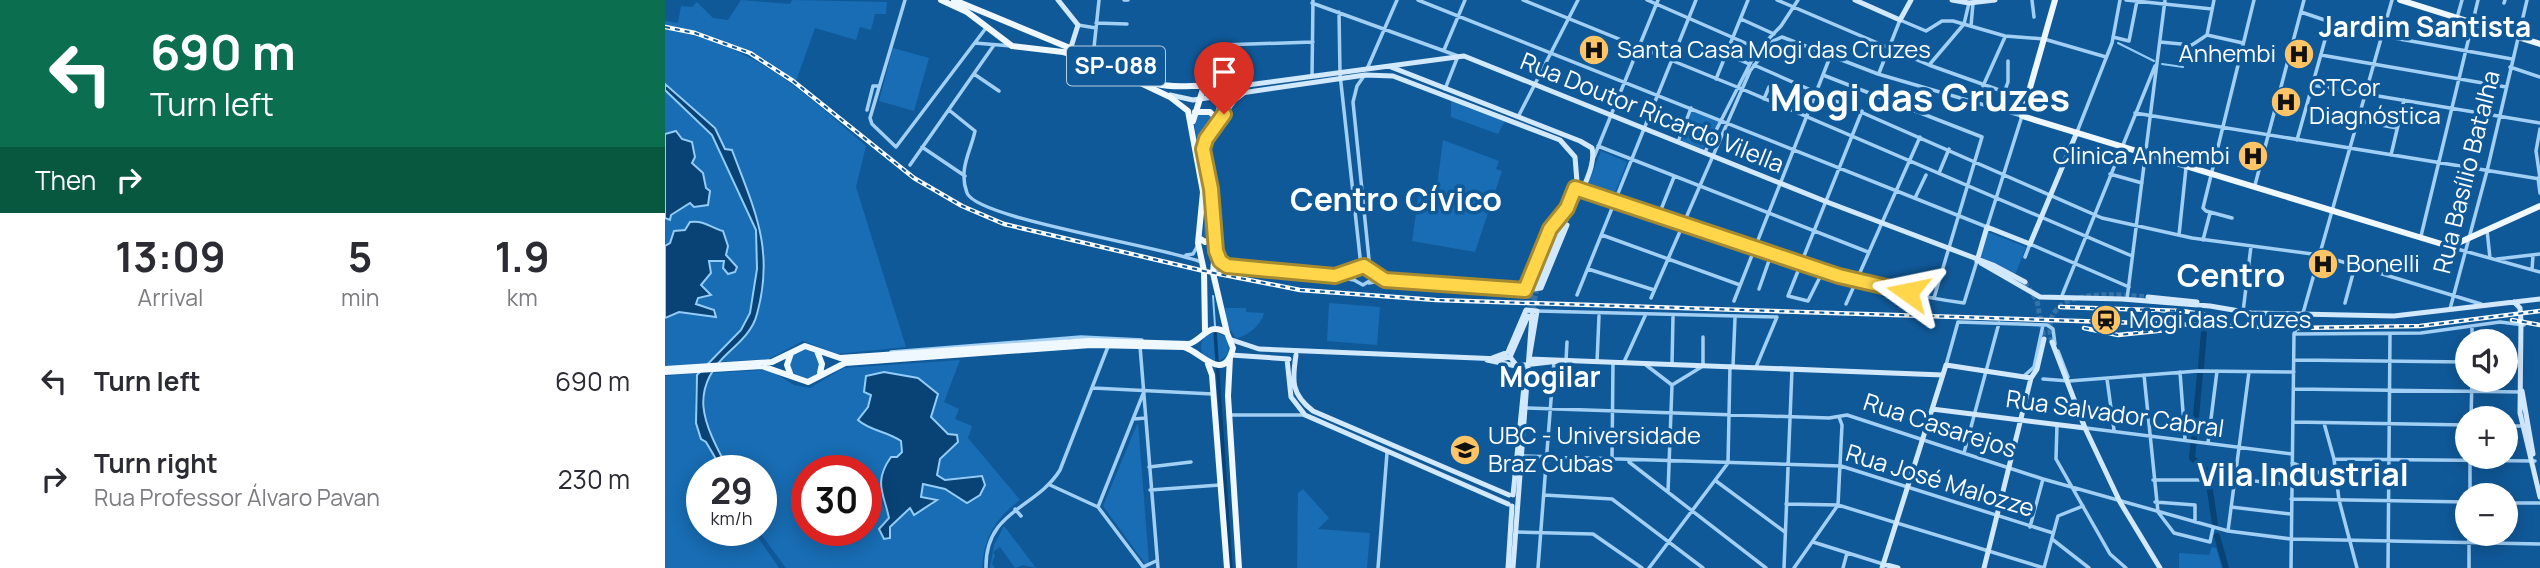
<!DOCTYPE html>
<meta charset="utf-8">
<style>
:root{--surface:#fff;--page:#f7f7f7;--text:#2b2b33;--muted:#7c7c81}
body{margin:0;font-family:Manrope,sans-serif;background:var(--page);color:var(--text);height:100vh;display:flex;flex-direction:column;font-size:26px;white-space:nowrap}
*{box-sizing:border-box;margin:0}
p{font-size:23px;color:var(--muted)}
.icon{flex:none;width:38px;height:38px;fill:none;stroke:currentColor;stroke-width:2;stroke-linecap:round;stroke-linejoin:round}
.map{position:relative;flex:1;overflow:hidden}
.drawer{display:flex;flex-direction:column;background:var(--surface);width:665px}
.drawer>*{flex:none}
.guide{background:#0b6e4f;color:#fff;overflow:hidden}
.controls{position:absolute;left:1790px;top:329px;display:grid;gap:14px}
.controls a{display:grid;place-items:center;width:63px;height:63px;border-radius:50%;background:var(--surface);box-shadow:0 4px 18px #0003;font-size:35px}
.speed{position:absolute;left:21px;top:455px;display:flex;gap:14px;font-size:35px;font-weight:700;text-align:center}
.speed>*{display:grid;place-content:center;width:91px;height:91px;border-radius:50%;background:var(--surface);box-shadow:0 4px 18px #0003;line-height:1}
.speed small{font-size:18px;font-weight:400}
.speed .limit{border:10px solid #d22;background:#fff;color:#111}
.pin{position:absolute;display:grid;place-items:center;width:60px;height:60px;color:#fff;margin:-72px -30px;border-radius:50% 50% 50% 0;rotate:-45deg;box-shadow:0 0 7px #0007}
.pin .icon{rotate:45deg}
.me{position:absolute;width:77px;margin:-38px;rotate:282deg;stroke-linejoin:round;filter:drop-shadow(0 0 5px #0008)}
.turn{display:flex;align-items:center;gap:24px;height:147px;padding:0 35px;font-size:32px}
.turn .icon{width:91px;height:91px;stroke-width:2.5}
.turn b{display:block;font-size:49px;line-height:60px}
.then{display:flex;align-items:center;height:66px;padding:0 35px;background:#0003;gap:14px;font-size:26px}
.eta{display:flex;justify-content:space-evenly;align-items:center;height:119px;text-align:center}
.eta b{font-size:42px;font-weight:700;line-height:49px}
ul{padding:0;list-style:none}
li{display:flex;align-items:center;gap:21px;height:98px;padding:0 35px}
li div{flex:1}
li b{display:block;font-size:26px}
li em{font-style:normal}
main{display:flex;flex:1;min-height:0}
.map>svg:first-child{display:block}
.green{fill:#186db4;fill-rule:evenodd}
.water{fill:#094275;stroke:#93ccf8;stroke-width:2}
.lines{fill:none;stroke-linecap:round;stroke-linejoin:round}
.stream{stroke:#93ccf8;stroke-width:2}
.canal{stroke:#094275;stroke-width:3.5}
.river{stroke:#094275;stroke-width:6}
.secondary-tunnel{stroke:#3472a8;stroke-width:5;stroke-dasharray:5 2.5;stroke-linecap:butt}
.street{stroke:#a2cff4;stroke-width:3.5}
.secondary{stroke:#d2e9fd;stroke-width:5}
.primary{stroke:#eff7ff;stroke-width:6}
.rail-casing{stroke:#fff;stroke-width:4.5}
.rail{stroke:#105999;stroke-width:2;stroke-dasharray:5;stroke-linecap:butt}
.route-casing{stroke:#a68a30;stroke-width:18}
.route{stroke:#ffd54a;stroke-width:12}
.labels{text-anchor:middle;stroke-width:7;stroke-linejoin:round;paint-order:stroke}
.shield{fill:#105999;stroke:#b7cde0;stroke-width:2}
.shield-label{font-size:23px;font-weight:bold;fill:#fff}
.poi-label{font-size:24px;fill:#fff;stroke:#105999;text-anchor:start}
.street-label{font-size:24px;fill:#fff;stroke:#105999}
.quarter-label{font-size:28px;font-weight:bold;fill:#fff;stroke:#105999}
.district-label{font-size:32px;font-weight:bold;fill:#fff;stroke:#105999}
.town-label{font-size:38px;font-weight:bold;fill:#fff;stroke:#105999}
</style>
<main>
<section class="drawer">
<div class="guide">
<div class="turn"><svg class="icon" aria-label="left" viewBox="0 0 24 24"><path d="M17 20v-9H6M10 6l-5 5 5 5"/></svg><div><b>690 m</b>Turn left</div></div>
<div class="then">Then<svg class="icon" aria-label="right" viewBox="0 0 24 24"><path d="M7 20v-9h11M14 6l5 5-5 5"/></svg></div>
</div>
<div class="eta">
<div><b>13:09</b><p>Arrival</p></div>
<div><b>5</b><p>min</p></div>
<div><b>1.9</b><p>km</p></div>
</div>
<ul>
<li><svg class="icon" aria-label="left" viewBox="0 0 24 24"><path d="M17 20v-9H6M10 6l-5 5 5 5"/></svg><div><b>Turn left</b></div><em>690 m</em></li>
<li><svg class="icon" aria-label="right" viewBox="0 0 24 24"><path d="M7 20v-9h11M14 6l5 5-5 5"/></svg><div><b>Turn right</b><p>Rua Professor Álvaro Pavan</p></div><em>230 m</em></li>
</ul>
</section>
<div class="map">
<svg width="1875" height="568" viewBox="0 0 1875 568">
<rect width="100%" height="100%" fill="#105999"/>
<!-- green -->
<path class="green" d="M76,0L125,4L127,0L222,2L221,14H210L206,30L195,27L191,40L150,28L131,81C91,53 49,32 0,26V21L13,23L16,6L27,7L32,2L48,18L63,20Z
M0,29C91,46 134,88 201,146L191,187L241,347L172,354L138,341L104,359L52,362L85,330L100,253L50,128L0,84Z
M228,48L264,58L249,111L214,101Z
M0,90L47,135L91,230L92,269L85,313L76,330L42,363L0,367Z
M786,99L840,121L833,134L786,117Z
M1027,110L1054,121L1038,149L1017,141Z
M543,113L548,120L537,145L548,236L538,239L541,194L529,122L533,114Z
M778,140L834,161L831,169L837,171L810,252L747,241L754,193L771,194Z
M936,151L962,162L948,198L921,189Z
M1323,232L1361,247L1350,275L1315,257Z
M664,303L715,307L712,345L662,341Z
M560,308H581V312L599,313C597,324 582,337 571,338L562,325Z
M536 347a14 14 0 1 1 28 0a14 14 0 1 1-28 0Z
M125 364a15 15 0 1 1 30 0a15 15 0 1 1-30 0Z
M295,360L279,402L294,409L290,419L307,426L303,438L355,500C331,518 319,537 317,568H121L93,530H96V471H64C47,437 31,411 45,373L99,370L108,372L129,385L145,388L178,368ZM253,378L262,388L266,417L283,434L272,475L294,501L287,492L258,484L256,498L264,499L268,505L240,511L233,521L230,520L223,534L218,527L224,518C222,511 219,508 217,503C211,485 226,465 237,452L236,441C222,432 205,431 193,419L203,407L206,394ZM142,471H201V530H142Z
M33,373C27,393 30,419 36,439L41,442L58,471H37V530H88L114,568H0V376Z
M473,422L484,563L481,565L438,506Z
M638,489L664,518L653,529L705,533L702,568H632L633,493Z
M339,526L371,568L358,565L350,568L335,547L328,552L330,555L327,564L330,568H325L329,545Z
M1547,547L1551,548L1557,568H1514V553L1544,555Z"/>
<!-- water -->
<path class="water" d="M0,84L50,128L60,149L67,150C89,209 110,249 92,314C88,330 76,341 64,352C20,392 41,427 64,471H58L41,442L36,439L31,423L32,375L76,330L85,313L92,269L91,230L47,135L0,90Z
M11,131L17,139L27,142L30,157L27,163L38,173L41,188L45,191L43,205L29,207L25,203L6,215L5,220L0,218V134Z
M25,222C40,220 46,228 58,231L63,246L61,255L72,267L70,272L63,274L58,268L59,261H44L46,273L36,285L46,295L33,298L31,304L49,310L51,317L14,312L0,318V246L5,243L9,231L20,230Z
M219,372L253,378L273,394L266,417L283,434L292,435L293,442L275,459L272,475L280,480L317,476L320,485L315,495L302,503L280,489L258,484L256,497L272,500L249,515L245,508L225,527V538L219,539L214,529L224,518C219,494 208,482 226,457H232L237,452L236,441C222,431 205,431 193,420L203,407L206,395L199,392L201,376Z"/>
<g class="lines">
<!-- stream -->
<path class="stream" d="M1453,43L1489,61
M1497,64L1518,67
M552,109L556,101
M548,296L550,326"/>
<!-- canal -->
<path class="canal" d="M550,331L566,568"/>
<!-- river -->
<path class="river" d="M1536,367L1539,332
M1535,374L1527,458L1542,471L1550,524
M1552,536L1561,568"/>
<!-- secondary-tunnel -->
<path class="secondary-tunnel" d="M1360,282L1372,301L1379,339
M868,308L872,287
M863,314L868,287
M1387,342C1371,285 1451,294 1483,297"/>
<!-- street -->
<path class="street" d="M240,0L205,118L207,124L231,147L321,28
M459,0H463
M753,0L1322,227L1357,116L1213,74L1117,37
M858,0L1077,89L1467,256
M982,0L1094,49L1099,55
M1112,0L1264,65L1362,100
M1367,0L1369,17
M1461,0L1547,9
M647,3L793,56L780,89
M1839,3L1840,0
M674,12L675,74L696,266
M1636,12L1695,32L1847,59
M1792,18L1797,0
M1076,19L1109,34
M431,23L462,24
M413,25L431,28
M1306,26L1308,3
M1542,35L1578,43
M1448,37L1464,41L1472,1
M1495,42L1527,45L1542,35L1549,0
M310,43L346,46
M779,50L800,0
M1061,54L1084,64
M1656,55L1841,87
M428,57L434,0
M555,62L553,47L556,45L648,42
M1265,64L1299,24L1304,3
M1089,65L1437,218L1527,238L1655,255L1816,304
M1845,67L1875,77
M702,69L732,0
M1214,73L1235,20L1261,31L1277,21H1288L1340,36L1379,39L1441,57
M309,74L334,91
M1158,75L1317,137L1269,298
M647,76L648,0
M699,76L692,86L688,102L705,269
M1051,79L1083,0
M1647,85L1875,123
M1318,86L1340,37
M560,88L555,62L567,46
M1099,99L1104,87
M1333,109L1343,82V61
M202,110L208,86H214
M284,110L310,131C306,151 293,169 302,193C312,219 501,247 536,262
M1470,113L1875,179
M853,117L913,0
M1694,121L1732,128
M1875,129L1871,151L1875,178
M1412,132L1447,43L1455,0
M1632,140L1665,22
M1013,142L1026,108
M933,146L1203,252
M257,147L300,176
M1040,152L1091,52L1116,26L1133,0
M1726,155L1739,100
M929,157L993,0
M245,165L329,45
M1274,173L1284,149
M1445,174L1477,183
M1873,178L1875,193
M1590,185L1639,0
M917,190C1041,233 1168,285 1299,303L1312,261
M1250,198L1261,175
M993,217L1009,177
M1567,218L1541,211L1538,208L1589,0
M1822,230L1825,258
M937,235L1075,285
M1514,235L1521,168
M1756,236L1813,0
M1538,240L1545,213
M1785,247L1875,272
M552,252L557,264L564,266
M521,255L528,254L533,245
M1360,257L1365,244L1464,287
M1832,259L1875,254
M549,269L660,275L689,280
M923,269L989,290
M1867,270L1868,255
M689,271V280L698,285L706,280L707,274
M1158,271L1143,301L1123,296L1197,111
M672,275L699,266L720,280
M704,283L721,280L860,290
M1094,289L1106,255
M912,295L1031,0
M986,298L1085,71L1108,41L1117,37
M1396,298L1490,66
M1462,299L1500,0
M1069,301L1165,57
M1680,303L1690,266
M1181,304L1255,137
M1785,309L1822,171L1862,0
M872,311L1112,317L1091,367
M1578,312L1586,246
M1629,334L1756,333L1835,322L1859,325
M1807,341V326
M475,346L493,568
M1393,351L1403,377
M226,352L416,337L477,340
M1630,360L1802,362
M901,361L902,342
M932,362L934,316
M959,362L980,316
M1841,362H1856
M1007,364L1008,317
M981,365L1007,385
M1281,365L1293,322L1382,325L1388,329L1390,344
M1068,366L1070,318
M1515,372L1520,439
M1479,375L1493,512L1509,533L1545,542L1548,528
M1359,376L1369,367L1378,325
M1378,379L1404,381L1533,371L1629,372
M1442,379L1449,430
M1007,385L1038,366V337
M428,388L548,394
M1629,389L1857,392
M478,394L433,507L479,568
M862,408L1164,418L1182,415L1378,479L1563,531L1626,539L1875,544
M566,415H639
M1806,418L1807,380
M468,419L481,418
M1628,422L1802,425
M1659,423L1669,459L1674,500L1692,568
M1392,424L1391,459L1445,554L1461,568
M1841,426H1857
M1421,428L1627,454
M1543,443L1552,371
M1299,453L1334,323
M858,456L1176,466L1388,533
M947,459L948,363
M1669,459L1870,461
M964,462L1101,568
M1627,463L1669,478
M484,467L526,462
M1550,477L1627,485
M1488,480H1541
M1051,481L1120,532
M385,485L433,507
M485,490L555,485
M1003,492L1007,385
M879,495L947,499L1038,568
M1805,495V457
M1626,499L1802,502
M1490,502L1530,505V522
M1841,503H1875
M1121,504L1173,505L1379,568
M1566,507L1626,514
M350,509L356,516
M1365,527L1378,479
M1563,531L1584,372
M851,532L928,534L977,568
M1804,534V568
M1387,539L1424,568
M1148,542L1218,564
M478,567L491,561
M321,568C320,510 371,509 395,470L444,344
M713,568L722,453
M873,568L889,361
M984,568L1063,463L1065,366
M1119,568L1127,369
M1129,568L1173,505L1177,425L1174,417
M1178,568L1182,553
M1379,568L1393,516L1418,506
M1626,568L1629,334L1638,313L1727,0
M1723,568L1725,334"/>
<!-- secondary -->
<path class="secondary" d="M393,0L413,25L406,47
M1190,0L1235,20L1246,0
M1287,0L1304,3L1330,0
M726,67L915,141L927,148C933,172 903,213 893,235C885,251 879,270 872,287
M560,88L799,56L1162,202L1328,265L1360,282
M505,95L528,100L700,75L728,76L895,140L910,157L912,182L868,287
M900,210L885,229L860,290L876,288L902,225
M1312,261L1322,227L1365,244L1412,132
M1316,263L1375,297L1457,299L1545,306L1586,313L1729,316L1875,299
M1483,297L1532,302
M1849,302L1855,308L1856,321L1855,413L1875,497
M567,340L594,349L836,359L845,357
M1387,342L1420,428L1455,502L1495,568
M566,355L624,359
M631,355C627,381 626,394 648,411L844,495
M827,358L843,352L861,310L872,311L864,359L1278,375
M622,359L626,397L640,415L843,504
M822,360L851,366L894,361
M1281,365L1366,378
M1857,391L1868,454
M1267,409L1420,428
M848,495L860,376L845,357L863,316
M1218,564L1233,568
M843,568L847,506
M848,568L867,315
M1217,568L1281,365
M1319,568L1366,378L1372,369L1379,339"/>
<!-- primary -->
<path class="primary" d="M276,0L302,12L347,46L398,52L425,59L505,97L523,111L538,192L533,243L539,271L540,331
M289,0L492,84C516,90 537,82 560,88V114
M1390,0L1357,116L1780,245L1793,243L1875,206
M1735,0L1875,44
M530,112H545L550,117L549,126
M528,121L538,89L545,85
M534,238L540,242L551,237
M562,333L548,273L551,237L538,149L544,134L569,100L578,93
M152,351L157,364L155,373
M126,353L122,365L126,376
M565,357L563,396L574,568
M543,364L547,375L562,568
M0,369L107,362L140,346L175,358L424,341L524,344C539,339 543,321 562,333L568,348C559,385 535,351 519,347L426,345L180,363L143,382L97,366L0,372"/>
<!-- rail casing -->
<g class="rail-casing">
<path id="rail" d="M0,27L30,33L85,53L128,81L249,178L297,206L339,224L539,271L635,290L771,300L1631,328L1755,326L1875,311
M1395,307L1518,311L1559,318
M1847,320L1875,325
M1419,328L1453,335L1502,330"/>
</g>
<!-- rail -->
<use href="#rail" class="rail"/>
</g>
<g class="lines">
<!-- route casing -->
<g class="route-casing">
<path id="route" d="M559,114L541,139L538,149L546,189L551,251L555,261L562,266L670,276L699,266L720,280L860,290L885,229L902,208L910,188L1174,276L1243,292"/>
</g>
<!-- route -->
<use href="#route" class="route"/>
</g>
<!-- icons -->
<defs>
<g id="hospital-disc" transform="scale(1.575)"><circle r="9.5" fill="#ffc465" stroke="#105999"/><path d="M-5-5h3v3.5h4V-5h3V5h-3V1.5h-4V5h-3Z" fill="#111"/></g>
<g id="station-disc" transform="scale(1.575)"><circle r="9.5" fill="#ffc465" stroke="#105999"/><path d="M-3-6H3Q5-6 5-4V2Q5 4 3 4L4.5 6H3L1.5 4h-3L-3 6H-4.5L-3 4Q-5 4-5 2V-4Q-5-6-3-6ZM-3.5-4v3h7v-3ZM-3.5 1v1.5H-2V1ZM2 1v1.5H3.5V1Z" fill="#111"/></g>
<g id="university-disc" transform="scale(1.575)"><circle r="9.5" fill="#ffc465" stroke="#105999"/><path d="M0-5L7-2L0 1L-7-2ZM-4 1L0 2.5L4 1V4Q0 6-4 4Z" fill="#111"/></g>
</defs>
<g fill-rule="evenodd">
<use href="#hospital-disc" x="929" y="50"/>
<use href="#hospital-disc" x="1634" y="54"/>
<use href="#hospital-disc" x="1621" y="102"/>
<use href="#hospital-disc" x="1588" y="156"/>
<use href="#hospital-disc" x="1658" y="264"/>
<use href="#station-disc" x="1441" y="320"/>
<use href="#university-disc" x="800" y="450"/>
</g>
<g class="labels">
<!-- shield labels -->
<rect class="shield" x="402" y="46.5" width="98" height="39" rx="5"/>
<g class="shield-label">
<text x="451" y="74">SP-088</text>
</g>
<!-- poi labels -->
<g class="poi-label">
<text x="952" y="58">Santa Casa Mogi das Cruzes</text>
<text x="1611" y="62" text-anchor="end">Anhembi</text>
<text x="1644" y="96">CTCor<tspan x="1644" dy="28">Diagnóstica</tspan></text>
<text x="1565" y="164" text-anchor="end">Clinica Anhembi</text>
<text x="1681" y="272">Bonelli</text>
<text x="1464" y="328">Mogi das Cruzes</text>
<text x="823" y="444">UBC - Universidade<tspan x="823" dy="28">Braz Cubas</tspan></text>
</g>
<!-- street labels -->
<g class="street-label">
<text transform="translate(987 113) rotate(22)" y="8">Rua Doutor Ricardo Vilella</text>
<text transform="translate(1802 172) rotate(-76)" y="8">Rua Basílio Batalha</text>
<text transform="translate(1450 414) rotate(8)" y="8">Rua Salvador Cabral</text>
<text transform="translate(1275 426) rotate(18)" y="8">Rua Casarejos</text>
<text transform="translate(1275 481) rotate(17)" y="8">Rua José Malozze</text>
</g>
<!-- quarter labels -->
<g class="quarter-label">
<text x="1760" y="37">Jardim Santista</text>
<text x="885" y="387">Mogilar</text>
</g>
<!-- district labels -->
<g class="district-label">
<text x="731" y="211">Centro Cívico</text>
<text x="1566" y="287">Centro</text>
<text x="1638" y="486">Vila Industrial</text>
</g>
<!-- town labels -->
<g class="town-label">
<text x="1255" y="111">Mogi das Cruzes</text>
</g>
</g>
</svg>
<div class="controls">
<a><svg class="icon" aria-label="sound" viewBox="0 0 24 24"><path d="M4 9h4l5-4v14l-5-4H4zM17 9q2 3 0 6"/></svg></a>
<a>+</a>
<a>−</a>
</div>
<div class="speed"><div>29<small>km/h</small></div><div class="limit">30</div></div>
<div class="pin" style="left:559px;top:114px;background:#d93025"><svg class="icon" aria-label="arrive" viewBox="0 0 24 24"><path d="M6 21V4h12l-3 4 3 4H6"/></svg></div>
<svg class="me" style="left:1243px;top:292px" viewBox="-20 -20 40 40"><path d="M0-17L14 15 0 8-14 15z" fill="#ffd54a" stroke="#fff" stroke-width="4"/></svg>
</div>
</main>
